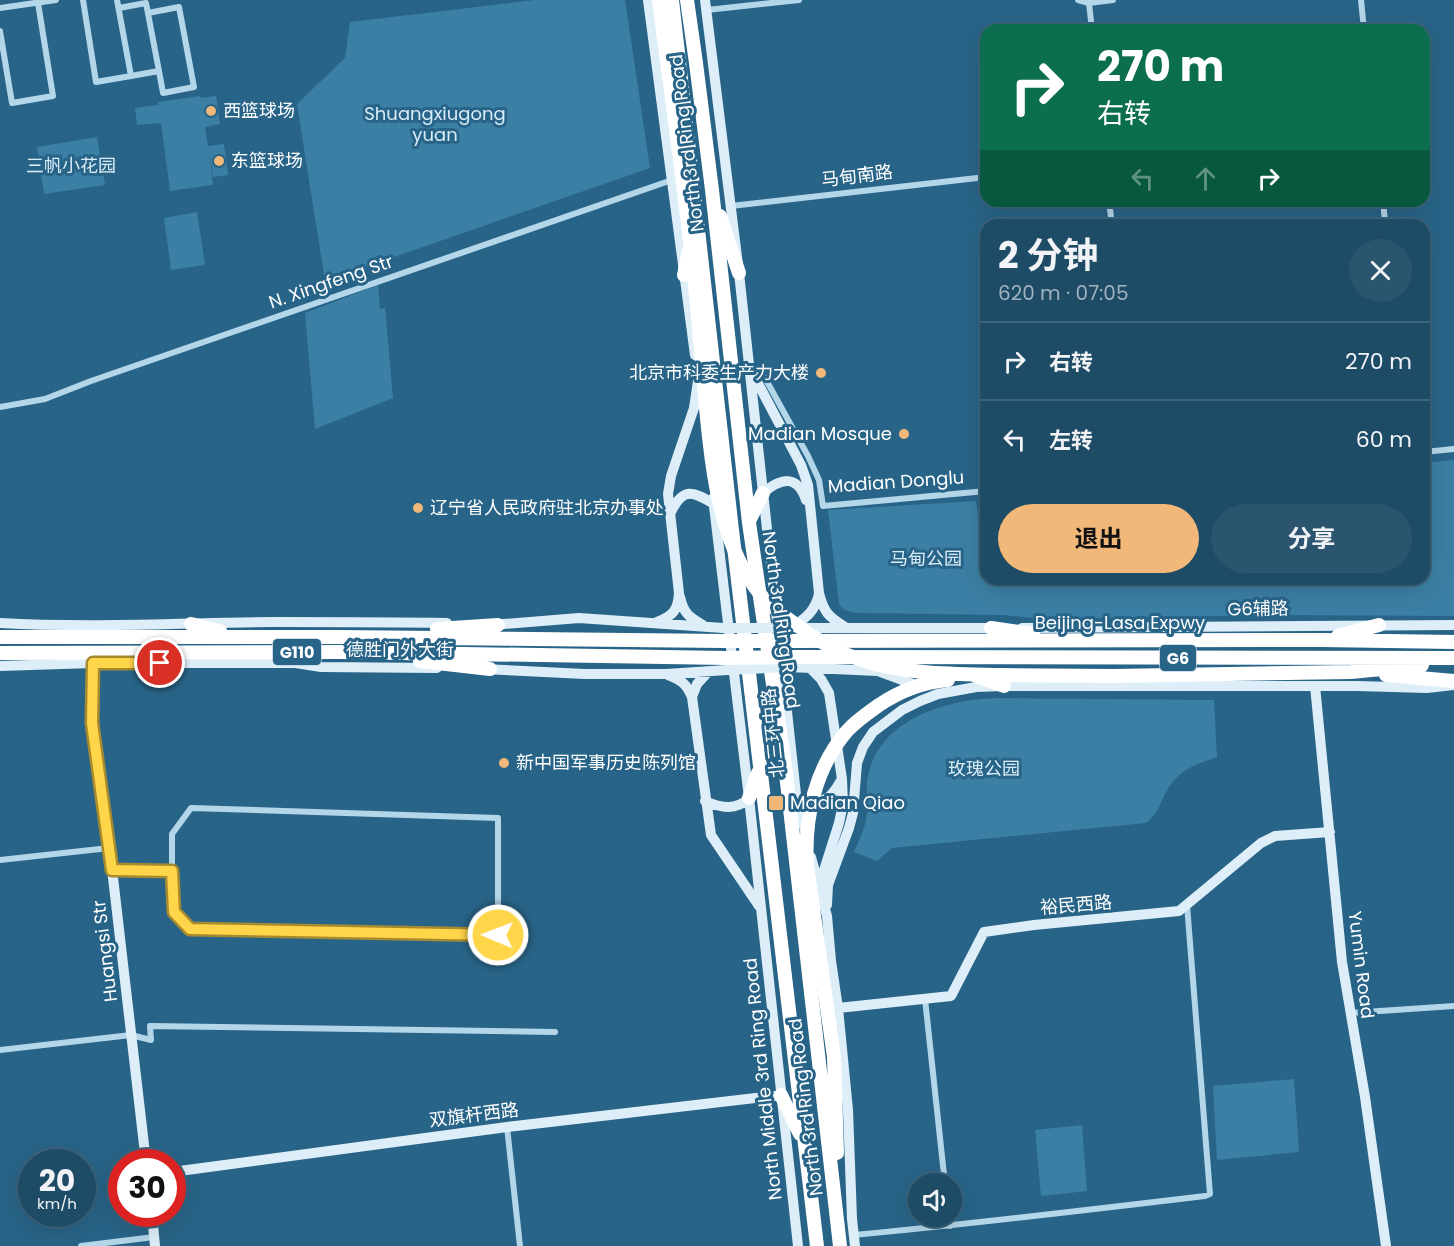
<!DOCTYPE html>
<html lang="zh">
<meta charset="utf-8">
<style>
:root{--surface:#1e4b66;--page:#2b556f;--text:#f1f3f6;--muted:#a1b3bf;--line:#3c637a;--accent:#f1b87a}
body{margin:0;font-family:Poppins,"Noto Sans SC",sans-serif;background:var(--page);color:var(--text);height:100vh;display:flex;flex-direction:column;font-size:22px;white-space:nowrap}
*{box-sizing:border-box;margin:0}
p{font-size:20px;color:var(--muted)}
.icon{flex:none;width:33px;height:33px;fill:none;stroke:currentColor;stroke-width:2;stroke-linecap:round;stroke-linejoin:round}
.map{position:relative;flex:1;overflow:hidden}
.details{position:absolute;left:980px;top:219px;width:450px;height:366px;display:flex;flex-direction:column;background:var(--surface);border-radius:18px;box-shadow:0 6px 24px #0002,0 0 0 2px var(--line)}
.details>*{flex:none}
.guide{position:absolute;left:980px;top:24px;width:450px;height:183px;border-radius:18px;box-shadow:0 6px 24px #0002,0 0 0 2px var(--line);background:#0b6e4f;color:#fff;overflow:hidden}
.tools{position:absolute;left:908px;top:1173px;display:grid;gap:12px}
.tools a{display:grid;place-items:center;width:54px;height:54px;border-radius:50%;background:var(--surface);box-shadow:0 6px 24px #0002,0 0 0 2px var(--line);font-size:30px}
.speed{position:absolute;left:18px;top:1149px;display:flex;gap:12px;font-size:30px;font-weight:700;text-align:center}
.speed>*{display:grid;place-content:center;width:78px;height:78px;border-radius:50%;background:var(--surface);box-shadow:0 6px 24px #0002,0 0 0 2px var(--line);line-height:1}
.speed small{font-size:15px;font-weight:400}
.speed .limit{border:9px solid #d22;background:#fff;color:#111}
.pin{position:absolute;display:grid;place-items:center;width:51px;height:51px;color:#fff;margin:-26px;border:3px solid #fff;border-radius:50%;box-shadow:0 2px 6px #0007}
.me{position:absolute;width:66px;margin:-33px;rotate:271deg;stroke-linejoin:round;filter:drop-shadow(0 0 4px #0008)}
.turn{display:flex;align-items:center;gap:21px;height:126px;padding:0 18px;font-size:27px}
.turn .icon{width:78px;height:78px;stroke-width:2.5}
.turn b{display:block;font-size:42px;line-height:51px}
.lanes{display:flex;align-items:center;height:57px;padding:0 18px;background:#0003;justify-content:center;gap:30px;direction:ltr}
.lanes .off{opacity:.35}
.round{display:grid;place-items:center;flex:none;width:63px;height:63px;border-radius:32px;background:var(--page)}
.headline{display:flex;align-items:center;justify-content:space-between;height:102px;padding:0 18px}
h1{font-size:36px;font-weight:700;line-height:45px}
.primary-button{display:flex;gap:12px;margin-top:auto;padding:12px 18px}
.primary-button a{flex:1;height:69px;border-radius:36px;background:var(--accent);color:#111;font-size:24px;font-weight:700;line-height:69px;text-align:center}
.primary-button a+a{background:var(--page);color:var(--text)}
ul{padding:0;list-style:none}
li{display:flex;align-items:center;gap:18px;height:78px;padding:0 18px;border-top:2px solid var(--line)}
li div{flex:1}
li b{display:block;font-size:22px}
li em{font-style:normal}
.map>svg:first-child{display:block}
.green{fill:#3c7fa4}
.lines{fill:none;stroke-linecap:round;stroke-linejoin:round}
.street{stroke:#b4d6e9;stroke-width:6}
.secondary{stroke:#deeef8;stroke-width:10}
.highway{stroke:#fff;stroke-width:14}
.secondary-bridge{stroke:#deeef8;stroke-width:10}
.highway-bridge{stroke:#fff;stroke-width:14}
.route-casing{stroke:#a68a30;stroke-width:15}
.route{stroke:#ffd54a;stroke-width:10}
.poi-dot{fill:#f1b87a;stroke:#286488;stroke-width:2}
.labels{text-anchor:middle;stroke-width:6;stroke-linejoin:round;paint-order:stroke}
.shield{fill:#286488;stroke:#bed0db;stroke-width:1.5}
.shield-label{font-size:16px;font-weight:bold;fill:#fff}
.poi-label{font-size:18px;fill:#fff;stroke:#286488;text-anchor:start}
.park-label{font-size:18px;fill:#d8ecf7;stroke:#286488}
.street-label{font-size:18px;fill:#fff;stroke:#286488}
</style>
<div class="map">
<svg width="1454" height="1246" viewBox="0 0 1454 1246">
<rect width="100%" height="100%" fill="#286488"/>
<!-- green -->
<path class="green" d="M535,0H625L650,168L325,281L297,104L345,58L350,22Z
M200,96L201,98L216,96L220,124L205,127L208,146L224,144L228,175L213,177L209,150L213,185L170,191L161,123L137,125L135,108L158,105V102Z
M97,137L105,185L44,194L37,147Z
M197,212L205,265L171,270L164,218Z
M378,285L380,309L385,308L393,398L315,429L305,313Z
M1454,460V616L1271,615L1046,619L1003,615L857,613L844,610L839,604L828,510L976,501L984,557H985L986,579H1424V463Z
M995,698L1214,700L1217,757C1193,765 1176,771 1164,796C1158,808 1157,814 1146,823L892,848L877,861L854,852C859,840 866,827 867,813C869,801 865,789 868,776C879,720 945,700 995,698Z
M1294,1079L1299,1152L1217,1160L1213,1086Z
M1082,1125L1087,1191L1041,1196L1035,1130Z"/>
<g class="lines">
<!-- street -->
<path class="street" d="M83,0L96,82L131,76L117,0
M1078,0L1089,3L1113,0
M1361,0L1364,30
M1089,3L1092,30
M0,8L56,0
M119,8L146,3L159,71L131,76
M707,10L799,0
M148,13L179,7L194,87L163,93L159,71
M0,31L12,103L53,96L38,3
M1109,201L1112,225
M1383,201L1385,222L1387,225
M731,206L986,177
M752,369L765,378L808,456L819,480L823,506L986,491
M0,407L45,399L91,381L672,180
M1424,427L1426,452
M1424,452L1454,449
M0,860L109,848
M112,869L172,871L174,912L190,929L498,935V818L191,808L172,834V871
M925,999L945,1184
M1350,1013L1454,1006
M0,1050L131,1035L151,1040L150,1026L555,1032
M507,1127L520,1246
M949,1216L950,1226
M854,1235C971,1224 1088,1210 1205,1196L1210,1194L1187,905
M81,1246L154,1237"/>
<!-- secondary -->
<path class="secondary" d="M648,0L695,355
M705,0L739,273L796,794L805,830
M753,374L801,465L808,485L819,593C824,613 829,617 845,627
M763,493C781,478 797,474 806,500
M713,498L749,798L798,1246
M671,512C683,487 693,491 714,504
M680,597C684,614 689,617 703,625
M657,622C673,616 678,610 679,593L668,494L671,476L694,408L698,381
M0,623C91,628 182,623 274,622C331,622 389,622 447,623
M492,625L579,618L723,628
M793,627C807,617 815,611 819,594
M797,628H998
M1022,628L1454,625
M93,663L92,723L112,869L146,1162
M0,666L93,663H296L321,667L437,668
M789,667L878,671L921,687
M809,667L821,679L829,693L842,779L843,804L839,823L819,886
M483,669L585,674H666L727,670
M668,675C681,680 686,683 692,697L711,835L759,906
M1315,686L1342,962L1365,1097L1386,1246
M692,697L697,684L708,672
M806,800C828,804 832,796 842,779
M705,801C721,808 736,811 749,798
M811,857L827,916L831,961L838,1008L848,1110L852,1219L855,1246
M827,905L828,885L849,828L853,813L857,763L863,747L873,732L902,710L920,701L938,694L976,687L1004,686H1357L1427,688L1454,685
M838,1008L951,996L984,932L1034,925L1179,911L1261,843L1275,836L1330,832
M172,1172L507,1127L781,1095
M152,1214L155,1246"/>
<!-- highway -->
<path class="highway" d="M672,0L732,530L817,1246
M687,0L696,63L712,190L749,523L785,765L840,1246
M720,216L739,273
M684,275L689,250
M749,521L763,493
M191,624L220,631
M991,628L1033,634
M437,629L498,625
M1338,636L1379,625
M0,637H339L724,641
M787,641L1322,640L1454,642
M0,653L340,652L726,658
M788,657L1454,658
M420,661L490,669
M1001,675L1114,676L1351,672L1422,665
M1386,675L1454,681
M976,676L1004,686
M749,798L758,773
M834,1057L837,1153
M781,1095L800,1134"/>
<!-- secondary-bridge -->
<path class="secondary-bridge" d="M723,628H785
M727,670L789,667"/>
<!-- highway-bridge -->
<path class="highway-bridge" d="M659,0C672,102 687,204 697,306C701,350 704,393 709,437C715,492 725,550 760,594C770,607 785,617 798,626C818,641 838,653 862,660C907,675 955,674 1001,675
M724,641H787
M726,658L788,657
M834,1057L807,866C804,818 815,768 847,731C856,721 868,713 879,705C900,691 923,682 948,680"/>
</g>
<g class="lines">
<!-- route casing -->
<g class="route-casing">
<path id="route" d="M160,663H93L92,723L112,870L172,871L174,912L190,929L498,935"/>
</g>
<!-- route -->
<use href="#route" class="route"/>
</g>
<!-- markers -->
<g class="poi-dot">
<circle cx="211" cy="111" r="6"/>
<circle cx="219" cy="161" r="6"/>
<circle cx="821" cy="373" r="6"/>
<circle cx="904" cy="434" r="6"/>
<circle cx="418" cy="508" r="6"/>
<circle cx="504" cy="763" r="6"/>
<rect x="768" y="795" width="16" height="16" rx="3"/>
</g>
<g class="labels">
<!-- shield labels -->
<g class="shield">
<rect x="273" y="639" width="48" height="26" rx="4.5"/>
<rect x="1160" y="645" width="36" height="26" rx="4.5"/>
</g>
<g class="shield-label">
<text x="297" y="658">G110</text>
<text x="1178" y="664">G6</text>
</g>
<!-- poi labels -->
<g class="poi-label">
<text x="223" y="117">西篮球场</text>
<text x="231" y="167">东篮球场</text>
<text x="809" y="379" text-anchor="end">北京市科委生产力大楼</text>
<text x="892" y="440" text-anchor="end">Madian Mosque</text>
<text x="430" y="514">辽宁省人民政府驻北京办事处</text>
<text x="516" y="769">新中国军事历史陈列馆</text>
<text x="790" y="809">Madian Qiao</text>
</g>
<!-- park labels -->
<g class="park-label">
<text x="435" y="120">Shuangxiugong<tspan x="435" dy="21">yuan</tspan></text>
<text x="71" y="172">三帆小花园</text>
<text x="926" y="565">马甸公园</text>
<text x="984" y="775">玫瑰公园</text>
</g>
<!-- street labels -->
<g class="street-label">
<text transform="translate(687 143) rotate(-97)" y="6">North 3rd Ring Road</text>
<text transform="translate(857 176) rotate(-7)" y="6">马甸南路</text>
<text transform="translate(331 282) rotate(-19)" y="6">N. Xingfeng Str</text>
<text transform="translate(896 482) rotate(-4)" y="6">Madian Donglu</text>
<text transform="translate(1258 609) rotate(-1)" y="6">G6辅路</text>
<text transform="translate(781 620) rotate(82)" y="6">North 3rd Ring Road</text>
<text x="1120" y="629">Beijing-Lasa Expwy</text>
<text x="400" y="656">德胜门外大街</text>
<text transform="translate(773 733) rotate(-96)" y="6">北三环中路</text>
<text transform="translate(1076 905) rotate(-5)" y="6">裕民西路</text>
<text transform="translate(105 951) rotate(-97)" y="6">Huangsi Str</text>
<text transform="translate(1361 965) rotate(83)" y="6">Yumin Road</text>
<text transform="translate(763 1079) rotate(-96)" y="6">North Middle 3rd Ring Road</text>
<text transform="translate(806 1107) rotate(-97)" y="6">North 3rd Ring Road</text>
<text transform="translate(474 1115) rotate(-7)" y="6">双旗杆西路</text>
</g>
</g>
</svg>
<div class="tools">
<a><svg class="icon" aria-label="sound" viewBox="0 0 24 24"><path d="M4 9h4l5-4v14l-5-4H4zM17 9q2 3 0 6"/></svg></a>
</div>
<div class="speed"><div>20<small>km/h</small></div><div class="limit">30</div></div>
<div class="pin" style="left:160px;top:663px;background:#d93025"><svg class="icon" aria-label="arrive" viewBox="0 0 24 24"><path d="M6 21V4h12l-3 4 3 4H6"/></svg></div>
<svg class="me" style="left:498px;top:935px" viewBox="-20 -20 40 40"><circle r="17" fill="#ffd54a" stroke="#fff" stroke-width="3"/><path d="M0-11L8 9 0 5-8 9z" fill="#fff"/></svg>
<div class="guide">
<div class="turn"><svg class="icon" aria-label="right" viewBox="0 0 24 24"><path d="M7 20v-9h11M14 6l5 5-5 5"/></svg><div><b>270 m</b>右转</div></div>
<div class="lanes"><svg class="icon off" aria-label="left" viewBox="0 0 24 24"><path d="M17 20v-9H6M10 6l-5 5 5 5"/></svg><svg class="icon off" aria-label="ahead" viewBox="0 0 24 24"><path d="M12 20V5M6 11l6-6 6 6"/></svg><svg class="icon" aria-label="right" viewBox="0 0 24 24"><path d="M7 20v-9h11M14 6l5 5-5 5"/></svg></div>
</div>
<section class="details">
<div class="headline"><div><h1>2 分钟</h1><p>620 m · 07:05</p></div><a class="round"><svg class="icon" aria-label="close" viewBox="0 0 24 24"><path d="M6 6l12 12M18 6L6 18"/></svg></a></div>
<ul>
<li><svg class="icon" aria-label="right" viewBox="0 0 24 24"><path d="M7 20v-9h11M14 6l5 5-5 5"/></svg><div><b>右转</b></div><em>270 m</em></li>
<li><svg class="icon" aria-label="left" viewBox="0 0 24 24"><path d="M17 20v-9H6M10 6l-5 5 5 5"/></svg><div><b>左转</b></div><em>60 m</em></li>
</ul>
<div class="primary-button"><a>退出</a><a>分享</a></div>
</section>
</div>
